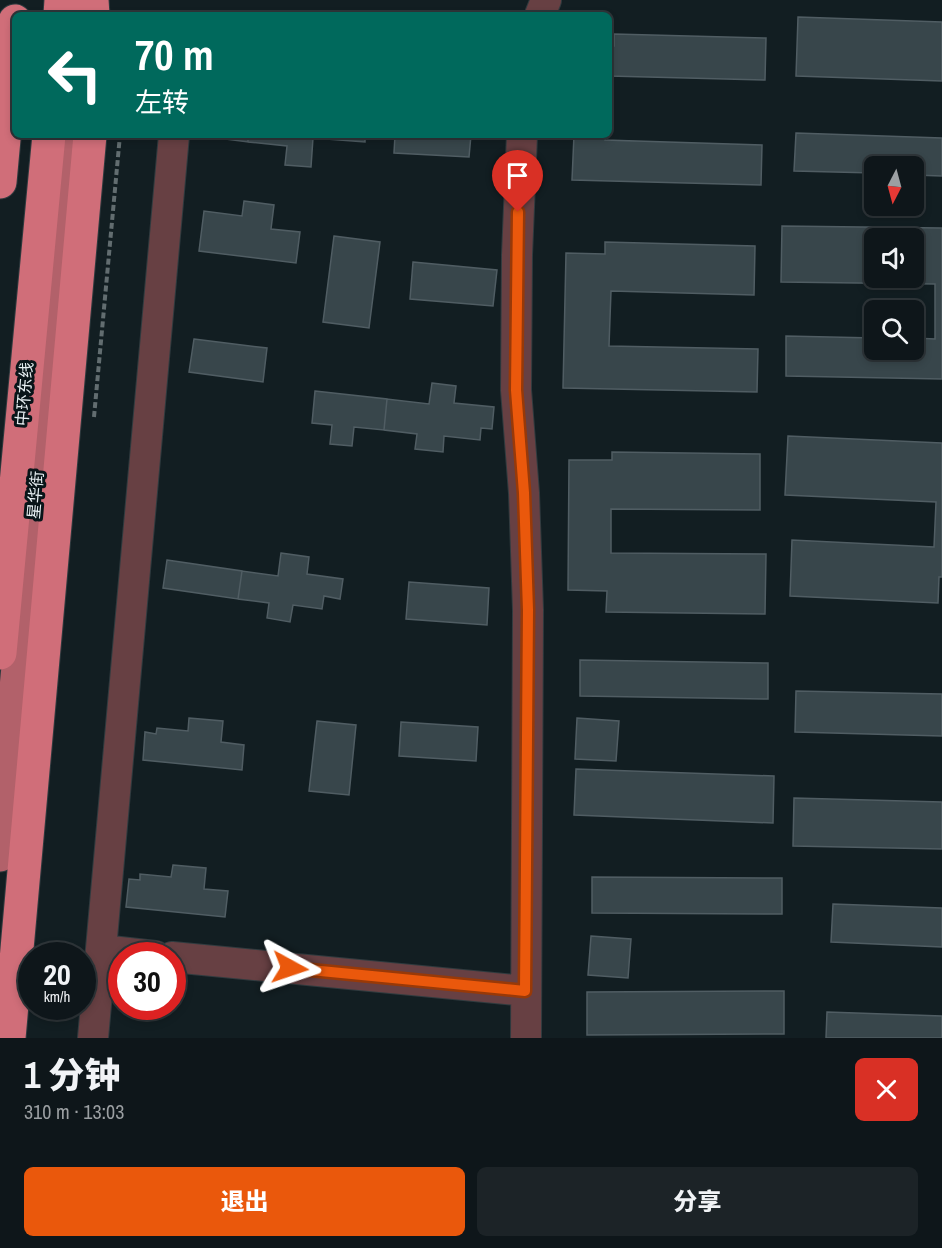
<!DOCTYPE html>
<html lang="zh">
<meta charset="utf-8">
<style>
:root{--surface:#0e161a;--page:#1c2327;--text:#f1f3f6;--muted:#9b9fa2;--line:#2e3539;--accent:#ea580c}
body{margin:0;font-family:"Archivo Narrow","Noto Sans SC",sans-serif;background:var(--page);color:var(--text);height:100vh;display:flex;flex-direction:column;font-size:22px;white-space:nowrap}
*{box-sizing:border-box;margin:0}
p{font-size:20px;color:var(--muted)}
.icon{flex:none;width:33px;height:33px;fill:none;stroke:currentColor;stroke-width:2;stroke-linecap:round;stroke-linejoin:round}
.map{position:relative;height:1038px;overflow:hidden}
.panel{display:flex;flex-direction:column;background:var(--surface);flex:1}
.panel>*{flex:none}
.hud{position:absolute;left:12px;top:12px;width:600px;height:126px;border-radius:9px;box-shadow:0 3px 9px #0003,0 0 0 2px var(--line);background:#00695c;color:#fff;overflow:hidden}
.needle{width:39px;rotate:186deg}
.fabs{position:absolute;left:864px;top:156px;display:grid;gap:12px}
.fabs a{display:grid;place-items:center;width:60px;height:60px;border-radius:9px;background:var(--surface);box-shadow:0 3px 9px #0003,0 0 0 2px var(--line);font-size:30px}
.speed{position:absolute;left:18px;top:942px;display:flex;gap:12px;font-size:30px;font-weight:700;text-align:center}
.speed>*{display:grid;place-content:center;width:78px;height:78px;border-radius:50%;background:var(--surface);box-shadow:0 3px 9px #0003,0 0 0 2px var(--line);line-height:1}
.speed small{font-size:15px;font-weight:400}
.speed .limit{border:9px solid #d22;background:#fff;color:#111}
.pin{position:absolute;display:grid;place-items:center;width:51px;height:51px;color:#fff;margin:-62px -26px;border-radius:50% 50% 50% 0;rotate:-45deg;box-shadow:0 0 6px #0007}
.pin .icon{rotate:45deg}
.me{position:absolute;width:66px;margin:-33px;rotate:95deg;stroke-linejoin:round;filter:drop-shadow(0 0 4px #0008)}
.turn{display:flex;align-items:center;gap:21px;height:126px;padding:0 24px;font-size:27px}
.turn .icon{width:78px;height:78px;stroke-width:2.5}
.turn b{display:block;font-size:42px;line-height:51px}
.round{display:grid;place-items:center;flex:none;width:63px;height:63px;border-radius:9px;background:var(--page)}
.headline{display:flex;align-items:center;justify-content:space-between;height:102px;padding:0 24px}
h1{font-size:36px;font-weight:800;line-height:45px}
.primary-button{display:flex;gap:12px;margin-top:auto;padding:12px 24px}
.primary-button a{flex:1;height:69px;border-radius:9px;background:var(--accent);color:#fff;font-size:24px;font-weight:800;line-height:69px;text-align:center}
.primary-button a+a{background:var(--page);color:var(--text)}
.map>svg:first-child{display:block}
.building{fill:#38464b;stroke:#505d63;stroke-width:1.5;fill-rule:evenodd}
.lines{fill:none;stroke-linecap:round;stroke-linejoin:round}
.minor-casing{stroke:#303b3f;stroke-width:32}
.major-casing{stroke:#303b3f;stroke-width:35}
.highway-casing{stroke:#303b3f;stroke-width:35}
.path{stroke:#626d70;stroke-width:4;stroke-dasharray:6 3;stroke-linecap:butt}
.minor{stroke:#674043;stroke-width:30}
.major{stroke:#b2616a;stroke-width:33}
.highway{stroke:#d06e79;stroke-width:33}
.route-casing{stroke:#983908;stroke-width:15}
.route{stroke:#ea580c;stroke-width:10}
.labels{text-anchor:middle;stroke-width:6;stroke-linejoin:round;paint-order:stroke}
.street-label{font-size:16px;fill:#e7eff2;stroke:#091519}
</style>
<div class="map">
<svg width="942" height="1038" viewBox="0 0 942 1038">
<rect width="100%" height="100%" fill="#121e22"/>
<!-- building -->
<path class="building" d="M798,17L942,22V81L796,76Z
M614,34L766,38L765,80L609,76V46H614Z
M796,133L942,138V176L914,175V166H874V173L794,171Z
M194,135H248V142Z
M248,135H365V142L313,138L311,167L285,165L287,146L248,142Z
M395,135H471L469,157L394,153Z
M574,135H605V140L762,145L761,185L572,180Z
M244,201L274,205L271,229L300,232L296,263L199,251L204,211L242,216Z
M782,226L942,228V379L786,376V336L874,338V350H914V338L935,339V284L781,282ZM874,238H914V278H874Z
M334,236L380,242L369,328L323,322Z
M605,242L755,246L754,295L611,291L609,346L758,349L757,392L563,388L566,253L605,254Z
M413,262L497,270L493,306L410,299Z
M194,339L267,348L263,382L189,372Z
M432,383L456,386L454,403L494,407L492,429L481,428L480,440L444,436L443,452L415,449L417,434L384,430L387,399L429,404Z
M315,391L387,399L384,430L354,427L352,446L330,444L332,425L312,423Z
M788,436L942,443V577H939L938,603L790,596L792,540L934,547L936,502L785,495Z
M612,452L760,454V510L611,509V553L766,554L765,614L606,612L607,591L568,590L569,460H612Z
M281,553L309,557L307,574L343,579L340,599L324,596L322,609L293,605L290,622L267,618L269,603L238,599L242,571L278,576Z
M167,560L242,571L238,599L163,588Z
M409,582L489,588L487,625L406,619Z
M580,660L768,663V699L580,696Z
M796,691L942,694V736L795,732Z
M189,718L223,721L221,742L244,745L242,770L143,760L145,732L156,734L157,728L188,731Z
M577,718L619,721L616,761L575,759Z
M317,721L356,725L349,795L309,791Z
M401,722L478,727L476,761L399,756Z
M576,769L774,776L773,823L574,815Z
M794,798L942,802V849L793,846Z
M173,865L206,868L204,889L228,891L225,917L126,907L129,879L140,880V874L171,877Z
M592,877L782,878V914L592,913Z
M833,904L942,908V947L831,942Z
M591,936L631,939L628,978L588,975Z
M784,991V1034L587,1035V992Z
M827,1012L942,1016V1038H826Z"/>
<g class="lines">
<!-- minor casing -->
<g class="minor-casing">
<path id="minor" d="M540,15L546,0
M522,135L517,255L516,390L524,493L528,610L526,1038
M102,950L155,956
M172,957L526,991
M93,1038L174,135"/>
</g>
<!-- major casing -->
<g class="major-casing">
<path id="major" d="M0,855L69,135"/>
</g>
<!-- highway casing -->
<g class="highway-casing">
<path id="highway" d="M92,0L93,15
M60,15L61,0
M0,182L15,21
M0,653L49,135
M9,1038L90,135"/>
</g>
<!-- path -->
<path class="path" d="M94,417L120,135"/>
<!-- minor -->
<use href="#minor" class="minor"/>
<!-- major -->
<use href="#major" class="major"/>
<!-- highway -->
<use href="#highway" class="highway"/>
</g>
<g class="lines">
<!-- route casing -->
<g class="route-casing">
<path id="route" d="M290,968L525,991L528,610L524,493L516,390L518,212"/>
</g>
<!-- route -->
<use href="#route" class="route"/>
</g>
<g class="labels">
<!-- street labels -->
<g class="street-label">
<text transform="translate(24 394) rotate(-85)" y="6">中环东线</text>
<text transform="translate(35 495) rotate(-85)" y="6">星华街</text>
</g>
</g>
</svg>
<div class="fabs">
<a><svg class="needle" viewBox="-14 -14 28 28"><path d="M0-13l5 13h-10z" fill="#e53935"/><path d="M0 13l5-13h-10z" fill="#9b9fa2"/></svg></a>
<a><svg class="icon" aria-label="sound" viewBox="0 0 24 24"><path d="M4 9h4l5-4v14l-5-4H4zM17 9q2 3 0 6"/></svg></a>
<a><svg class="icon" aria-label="search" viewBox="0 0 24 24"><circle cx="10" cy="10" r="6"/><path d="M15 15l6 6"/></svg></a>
</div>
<div class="speed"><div>20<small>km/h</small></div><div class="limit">30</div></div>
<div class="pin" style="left:518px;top:212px;background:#d93025"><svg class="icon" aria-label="arrive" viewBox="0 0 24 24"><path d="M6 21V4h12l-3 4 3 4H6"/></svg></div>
<svg class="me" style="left:290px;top:968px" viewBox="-20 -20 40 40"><path d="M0-17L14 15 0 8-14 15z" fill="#ea580c" stroke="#fff" stroke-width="4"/></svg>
<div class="hud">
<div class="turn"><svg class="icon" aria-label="left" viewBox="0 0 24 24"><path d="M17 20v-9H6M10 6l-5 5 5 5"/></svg><div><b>70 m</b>左转</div></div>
</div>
</div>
<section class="panel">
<div class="headline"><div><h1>1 分钟</h1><p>310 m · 13:03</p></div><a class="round" style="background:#d93025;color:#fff"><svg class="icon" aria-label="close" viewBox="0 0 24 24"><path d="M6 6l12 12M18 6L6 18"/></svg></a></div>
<div class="primary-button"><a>退出</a><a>分享</a></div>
</section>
